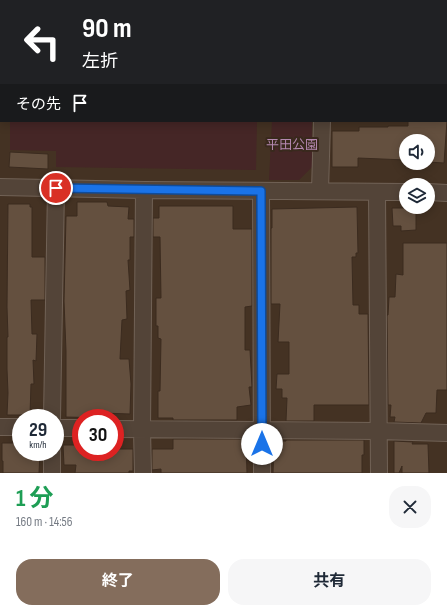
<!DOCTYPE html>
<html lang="ja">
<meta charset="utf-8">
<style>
:root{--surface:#fff;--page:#f6f6f7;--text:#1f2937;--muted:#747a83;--accent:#846d5c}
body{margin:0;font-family:"Sofia Sans Condensed","Noto Sans JP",sans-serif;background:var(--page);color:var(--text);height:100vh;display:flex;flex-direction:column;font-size:15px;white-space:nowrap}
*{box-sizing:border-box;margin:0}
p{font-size:13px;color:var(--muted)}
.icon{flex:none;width:22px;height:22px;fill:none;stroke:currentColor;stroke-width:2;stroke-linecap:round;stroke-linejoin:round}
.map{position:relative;height:473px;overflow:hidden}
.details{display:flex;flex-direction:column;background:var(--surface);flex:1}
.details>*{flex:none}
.top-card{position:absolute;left:0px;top:0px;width:447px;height:122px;box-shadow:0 2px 10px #0003;background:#202124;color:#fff;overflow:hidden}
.buttons{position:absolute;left:399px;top:134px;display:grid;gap:8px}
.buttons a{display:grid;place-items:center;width:36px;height:36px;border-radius:50%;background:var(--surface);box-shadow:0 2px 10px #0003;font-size:20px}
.speed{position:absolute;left:12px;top:409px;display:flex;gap:8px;font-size:20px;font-weight:700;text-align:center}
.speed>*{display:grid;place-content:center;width:52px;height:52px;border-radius:50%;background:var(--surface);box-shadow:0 2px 10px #0003;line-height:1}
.speed small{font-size:10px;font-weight:400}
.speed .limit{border:6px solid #d22;background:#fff;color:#111}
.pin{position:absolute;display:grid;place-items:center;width:34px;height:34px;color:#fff;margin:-17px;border:2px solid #fff;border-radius:50%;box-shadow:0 1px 4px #0007}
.me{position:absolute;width:44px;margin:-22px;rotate:0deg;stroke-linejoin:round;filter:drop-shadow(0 0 3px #0008)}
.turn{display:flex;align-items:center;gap:14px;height:84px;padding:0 16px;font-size:18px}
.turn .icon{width:52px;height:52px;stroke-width:2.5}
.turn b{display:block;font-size:28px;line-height:34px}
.then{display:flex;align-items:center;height:38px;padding:0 16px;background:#0003;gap:8px;font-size:15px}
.round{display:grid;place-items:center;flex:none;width:42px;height:42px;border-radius:16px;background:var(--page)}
.headline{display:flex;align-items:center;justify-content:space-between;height:68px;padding:0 16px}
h1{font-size:24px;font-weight:700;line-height:30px;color:#1e9e55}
.button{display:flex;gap:8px;margin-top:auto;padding:8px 16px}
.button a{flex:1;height:46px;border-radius:16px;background:var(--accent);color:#fff;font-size:16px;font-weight:700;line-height:46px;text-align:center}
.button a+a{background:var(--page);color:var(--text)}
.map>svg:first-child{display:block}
.green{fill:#452626}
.building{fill:#64503f;stroke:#3b2b1f}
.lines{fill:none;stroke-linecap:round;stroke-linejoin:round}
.street-casing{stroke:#716256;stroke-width:18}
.street{stroke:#534438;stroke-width:16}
.route-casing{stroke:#114b97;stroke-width:10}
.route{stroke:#1a73e8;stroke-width:7}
.labels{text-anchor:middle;stroke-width:4;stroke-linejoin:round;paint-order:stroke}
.park-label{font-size:13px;fill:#b488b0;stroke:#39291d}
</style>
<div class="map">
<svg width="447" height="473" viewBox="0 0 447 473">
<rect width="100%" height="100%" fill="#443223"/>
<!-- green -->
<path class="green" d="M11,0H259V1H11Z
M10,121H257L256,170L56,167V151L10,150Z
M272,121H312V167L299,180H269Z"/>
<!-- building -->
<path class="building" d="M408,121H447L444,163L428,162V141H406V163H424V169L405,168L406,160L358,158V167H332V131H359V127H388V126H408Z
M10,152L48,154V169L9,167Z
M77,202H107L108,206L129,207L128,219H134V237H130V260H128L130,290L126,291L127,319L122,320L120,359H129L131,384L130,414L101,413L106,418L66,417V351L64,301L66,216H77Z
M8,204H30V207H32V257H45V300H31L32,334H37L36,361L33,360L34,384H31L30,415H7L8,393L7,369V337H8L7,307Z
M159,206H233V229H252V306L245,307V350H250L252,387H249L251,405L237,407V420H173V418H158V391H160L161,339L158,338V326H156V298H161L160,237H153V218H159Z
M357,207L358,253H356V257H352L353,305H359V314H368L369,405H314V421H286L287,398H282V389H276L277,374H289V342H278L280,304H271V228H272V209Z
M392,208H416V230L401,231V226H393Z
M403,243H447V390H437L436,413H426L421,423L394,422L395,417H390L391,405H388L387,315H388L389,297H395L396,274L403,275Z
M173,439H246L247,473H161V469L152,470V449H173Z
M286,440H364V455H362V473H273L274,441H286Z
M394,441L413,442L412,444H428L429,473H402V466L399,473H394Z
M2,443H21V452H40L39,473H3V461H2Z
M63,445H81V452H115V449H133V471H129V473H75L76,465H64Z"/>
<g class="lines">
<!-- street casing -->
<g class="street-casing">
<path id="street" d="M323,1V0
M413,1V0
M0,187L144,190L406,192
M261,191L262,473
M320,191L322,121
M377,192L379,473
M428,192L447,193
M52,418L56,188
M0,427H21
M55,428H81
M115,429L379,431L447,433
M52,473V452
M143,473L142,430L144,190"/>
</g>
<!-- street -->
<use href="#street" class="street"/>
</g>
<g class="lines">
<!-- route casing -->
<g class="route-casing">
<path id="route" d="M56,188L261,191L262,444"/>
</g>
<!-- route -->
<use href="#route" class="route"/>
</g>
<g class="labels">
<!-- park labels -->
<g class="park-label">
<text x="292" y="149">平田公園</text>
</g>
</g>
</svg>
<div class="buttons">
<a><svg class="icon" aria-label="sound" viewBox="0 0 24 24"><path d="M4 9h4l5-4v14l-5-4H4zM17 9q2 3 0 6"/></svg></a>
<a><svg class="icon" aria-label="layers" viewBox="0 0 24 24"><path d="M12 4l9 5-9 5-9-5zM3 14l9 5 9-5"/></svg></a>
</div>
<div class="speed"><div>29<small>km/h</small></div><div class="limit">30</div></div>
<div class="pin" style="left:56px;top:188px;background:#d93025"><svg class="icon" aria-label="arrive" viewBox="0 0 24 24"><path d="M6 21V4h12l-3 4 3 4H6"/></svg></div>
<svg class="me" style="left:262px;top:444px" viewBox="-20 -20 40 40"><circle r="19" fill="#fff"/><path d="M0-13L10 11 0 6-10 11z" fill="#1a73e8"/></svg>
<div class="top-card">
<div class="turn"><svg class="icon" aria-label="left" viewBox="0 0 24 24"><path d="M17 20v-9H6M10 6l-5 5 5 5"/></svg><div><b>90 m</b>左折</div></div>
<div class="then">その先<svg class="icon" aria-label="arrive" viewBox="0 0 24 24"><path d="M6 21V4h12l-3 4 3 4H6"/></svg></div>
</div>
</div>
<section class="details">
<div class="headline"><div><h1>1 分</h1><p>160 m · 14:56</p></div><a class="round"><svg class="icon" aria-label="close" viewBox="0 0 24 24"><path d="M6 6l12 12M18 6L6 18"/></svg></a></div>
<div class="button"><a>終了</a><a>共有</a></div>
</section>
